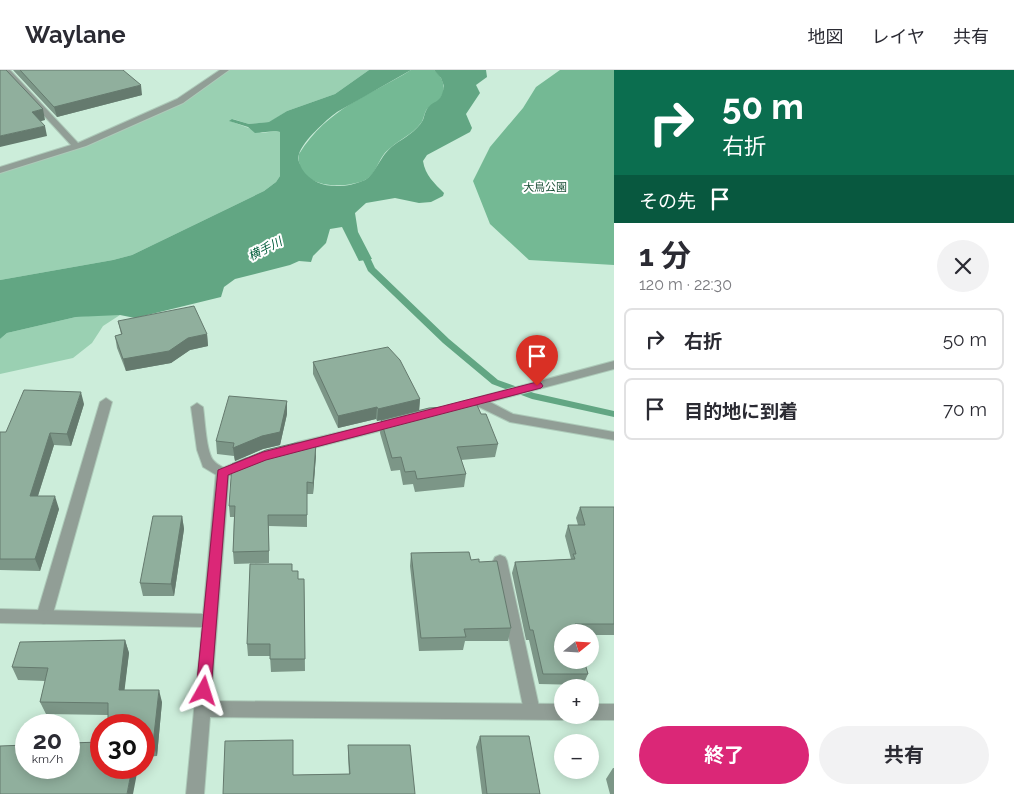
<!DOCTYPE html>
<html lang="ja">
<meta charset="utf-8">
<style>
:root{--surface:#fff;--page:#f2f2f3;--text:#2b2b33;--muted:#7c7c81;--line:#e1e1e2;--accent:#db2777}
body{margin:0;font-family:Raleway,"Noto Sans JP",sans-serif;background:var(--page);color:var(--text);height:100vh;display:flex;flex-direction:column;font-size:19px;white-space:nowrap}
*{box-sizing:border-box;margin:0}
p{font-size:16px;color:var(--muted)}
.icon{flex:none;width:28px;height:28px;fill:none;stroke:currentColor;stroke-width:2;stroke-linecap:round;stroke-linejoin:round}
.map{position:relative;flex:1;overflow:hidden}
.details{display:flex;flex-direction:column;background:var(--surface);width:400px}
.details>*{flex:none}
.guide{background:#0b6e4f;color:#fff;overflow:hidden}
.needle{width:32px;rotate:72deg}
.controls{position:absolute;left:554px;top:554px;display:grid;gap:10px}
.controls a{display:grid;place-items:center;width:45px;height:45px;border-radius:50%;background:var(--surface);box-shadow:0 2px 12px #0003;font-size:25px}
.speed{position:absolute;left:15px;top:644px;display:flex;gap:10px;font-size:25px;font-weight:700;text-align:center}
.speed>*{display:grid;place-content:center;width:65px;height:65px;border-radius:50%;background:var(--surface);box-shadow:0 2px 12px #0003;line-height:1}
.speed small{font-size:12px;font-weight:400}
.speed .limit{border:8px solid #d22;background:#fff;color:#111}
.pin{position:absolute;display:grid;place-items:center;width:42px;height:42px;color:#fff;margin:-51px -21px;border-radius:50% 50% 50% 0;rotate:-45deg;box-shadow:0 0 5px #0007}
.pin .icon{rotate:45deg}
.me{position:absolute;width:55px;margin:-28px;rotate:6deg;stroke-linejoin:round;filter:drop-shadow(0 0 4px #0008)}
.turn{display:flex;align-items:center;gap:18px;height:105px;padding:0 25px;font-size:22px}
.turn .icon{width:65px;height:65px;stroke-width:2.5}
.turn b{display:block;font-size:35px;line-height:42px}
.then{display:flex;align-items:center;height:48px;padding:0 25px;background:#0003;gap:10px;font-size:19px}
.round{display:grid;place-items:center;flex:none;width:52px;height:52px;border-radius:26px;background:var(--page)}
.headline{display:flex;align-items:center;justify-content:space-between;height:85px;padding:0 25px}
h1{font-size:30px;font-weight:700;line-height:38px}
.action{display:flex;gap:10px;margin-top:auto;padding:10px 25px}
.action a{flex:1;height:58px;border-radius:30px;background:var(--accent);color:#fff;font-size:20px;font-weight:700;line-height:58px;text-align:center}
.action a+a{background:var(--page);color:var(--text)}
ul{padding:0;list-style:none}
li{display:flex;align-items:center;gap:15px;height:62px;margin:0 10px 8px;padding:0 15px;border:2px solid var(--line);border-radius:8px}
li div{flex:1}
li b{display:block;font-size:19px}
li em{font-style:normal}
header{display:flex;align-items:center;gap:30px;box-sizing:border-box;height:70px;padding:0 25px;background:var(--surface);border-bottom:1px solid var(--line)}
header strong{font-size:24px}
nav{display:flex;gap:28px;margin-inline-start:auto;font-size:18px}
main{display:flex;flex:1;min-height:0}
.map>svg:first-child{display:block}
.green{fill:#9ad0b2}
.forest{fill:#74b994}
.water{fill:#62a683}
.lines{fill:none;stroke-linecap:round;stroke-linejoin:round}
.stream{fill:#62a683;fill-rule:evenodd}
.service-casing{stroke:#adcab9;stroke-width:2}
.minor-casing{stroke:#adcab9;stroke-width:2}
.service{fill:#919e96;fill-rule:evenodd}
.minor{fill:#919e96;fill-rule:evenodd}
.wall{fill:#7c9687}
.shaded-wall{fill:#657a6e}
.building{fill:#90af9d;stroke:#657a6e}
.route{fill:#db2777;stroke:#8e194d}
.labels{text-anchor:middle;stroke-width:4;stroke-linejoin:round;paint-order:stroke}
.far-park-label{font-size:11px;fill:#1b5037;stroke:#fff}
.far-water-label{font-size:12px;font-style:italic;fill:#025d3b;stroke:#fff}
</style>
<header>
<strong>Waylane</strong>
<nav><a>地図</a><a>レイヤ</a><a>共有</a></nav>
</header>
<main>
<div class="map">
<svg width="614" height="724" viewBox="0 0 614 724">
<rect width="100%" height="100%" fill="#ccedda"/>
<!-- green -->
<path class="green" d="M225,0H369L335,24L287,41L270,52L249,54L233,49L230,51L262,63L276,61L280,62V106L276,112L264,121L132,185L113,190L0,210V99L76,76L180,31Z
M101,245H120L103,256L92,273L73,288L0,304V269L7,263L76,247Z"/>
<!-- forest -->
<path class="forest" d="M411,0H434C443,7 448,20 439,30C436,34 430,35 427,39C424,43 424,49 421,53C412,65 398,70 388,80C378,88 377,104 365,110C343,120 295,118 299,84C329,37 367,27 411,0Z
M560,0H614V195L529,190L490,154L473,111L490,77L523,38L536,17Z"/>
<!-- water -->
<path class="water" d="M369,0H411L337,42C326,50 303,71 299,84C297,90 300,94 302,99C315,120 345,119 365,110C376,104 380,85 394,75C404,68 417,61 423,50C424,47 425,42 427,39C434,29 441,35 444,16L441,8L434,0H486L487,7L476,15L480,23L466,44L472,58L470,62L427,85L423,91C425,105 435,114 444,123L443,126L431,132L419,133L395,128L366,133L355,143L358,162L372,189L359,191L342,157L330,159L326,173L313,186L311,192L299,191L290,195L235,209L224,217L221,227L135,248L120,245L76,247L7,263L0,269V210L113,190L132,185L264,121L276,112L280,106V62L276,61L255,63L248,57L229,51L232,49L249,54L269,52L287,41L335,24Z"/>
<g class="lines">
<!-- stream -->
<path class="stream" d="M359,177H365L375,198L449,269L498,310L534,323L614,341V347L532,329L492,314L443,273L368,201L358,179Z"/>
<!-- service casing -->
<g class="service-casing">
<path id="service" d="M106,328L112,332L52,547L49,552L44,554L39,552L36,547L100,332Z
M197,333L203,337C205,349 206,383 214,391C219,397 226,397 230,403L228,406H218L203,397L202,394L197,380L191,337Z
M500,485L505,487L507,491L540,641L538,646L532,649L526,646L524,641L493,491L495,487Z"/>
</g>
<!-- minor casing -->
<g class="minor-casing">
<path id="minor" d="M2,0H10L78,73L177,29L220,0H229L183,33L86,76L0,103V97L71,75Z
M614,291V299L490,332L513,344L614,362V370L510,352L477,336L446,344L440,340L446,336Z
M395,349L399,350L401,353L399,356L298,382L294,380L292,377L294,374L298,372Z
M246,388L251,390L252,393L251,396L229,406L211,631L562,634V645H569L568,647L562,650L210,647L204,724H186L202,557L0,553V539L203,544L216,403L218,400Z
M590,634H614V650H590L584,647L583,645H590Z"/>
</g>
<!-- service -->
<use href="#service" class="service"/>
<!-- minor -->
<use href="#minor" class="minor"/>
</g>
<!-- wall -->
<path class="wall" d="M13,0H123L142,25L57,47Z
M118,251L207,264L208,276L190,280L171,293L126,301L117,278L115,266L121,264Z
M313,292L420,329L419,341L481,344L498,374L495,387L461,390L466,404L464,417L415,422L413,414L403,415L400,400L391,401L380,363L381,350L377,351L376,349L338,358L313,304Z
M84,334L71,376L54,375L38,426L59,439L40,501L0,500V362H6Z
M287,344L280,375L263,379L235,391L234,386L217,384L216,371Z
M316,385L313,424H307V457L269,456V493L234,494L233,482L234,447H230L229,436Z
M580,437H614V565H590V562H562L588,604L583,615L539,614L529,570H526L512,503L515,492L571,489L565,466L568,455H578L576,448Z
M182,446L184,459L174,526H143L140,513Z
M411,483L471,490L479,492L511,558L508,571H465L463,580L419,581L410,496Z
M292,501L298,509H304L305,601L271,602L270,586H248L247,574Z
M125,570L129,583L124,620L162,632L157,686L144,687V655L108,645L46,644L40,632L45,611L18,610L12,597Z
M480,666L540,724H482L476,677Z
M348,675L415,724L293,705L349,704L348,687Z
M613,698H614V724H610L606,709Z"/>
<!-- shaded-wall -->
<path class="shaded-wall" d="M141,15L142,25L57,47L54,37Z
M43,39L45,50L35,53L32,42Z
M45,56L47,66L0,77V66Z
M207,264L208,276L190,280L171,293L126,301L123,289L188,268Z
M81,322L84,334L71,376L67,364Z
M420,329L419,341L377,351L378,339Z
M287,331V344L280,375L263,379L235,391L233,378Z
M377,337L376,349L338,358V346Z
M50,363L54,375L34,438L30,426Z
M316,373V385L313,424V413Z
M55,426L59,439L40,501L35,489Z
M182,446L184,459L174,526L171,514Z
M125,570L129,583L123,633L119,620Z
M159,620L162,632L157,686L153,674Z
M132,698H138L133,724H127Z"/>
<!-- building -->
<path class="building" d="M0,0H6L43,39L32,42L45,56L0,66Z
M20,0H123L141,15L54,37Z
M194,236L207,264L188,268L169,281L123,289L115,266L122,264L118,251Z
M388,277L400,290L420,329L378,339L377,337L338,346L313,292Z
M24,320L81,322L67,364L50,363L30,426H55L35,489H0V362H6Z
M229,326L287,331L280,362L262,366L233,378L234,373L216,371Z
M477,335L481,344H486L498,374L457,377L466,404L417,409L415,401L405,402L401,387L392,388L381,350L429,338Z
M295,373H316L313,413L307,412V445H268L269,481L233,482L235,436H229L232,394L266,380Z
M580,437H614V554H575L577,562H562V590H584L588,604H543L533,560H530L515,492L575,489L573,484H576L568,455H585Z
M153,446H182L171,514L140,513Z
M469,482L471,490L479,489V492L497,491L511,558L464,559L466,567L421,568L411,483Z
M250,494H292V501H298V509H304L305,589H270V574H247Z
M125,570L119,620H159L153,674L144,675V655H108V633L40,632L48,598L12,597L20,572Z
M480,666H529L540,724H487Z
M293,670V705L350,704L348,675H410L415,724H223L225,671Z
M101,672V698H132L127,724H0V676L26,675V698H69V673Z"/>
<!-- route -->
<path class="route" d="M537,312L541,313L543,316L541,318L266,390L228,405L211,621L209,626L204,628L198,626L196,621L218,400L263,382Z"/>
<g class="labels">
<!-- far-park labels -->
<g class="far-park-label">
<text x="545" y="121">大鳥公園</text>
</g>
<!-- far-water labels -->
<g class="far-water-label">
<text transform="translate(265 179) rotate(-27)" y="4">横手川</text>
</g>
</g>
</svg>
<div class="controls">
<a><svg class="needle" viewBox="-14 -14 28 28"><path d="M0-13l5 13h-10z" fill="#e53935"/><path d="M0 13l5-13h-10z" fill="#7c7c81"/></svg></a>
<a>+</a>
<a>−</a>
</div>
<div class="speed"><div>20<small>km/h</small></div><div class="limit">30</div></div>
<div class="pin" style="left:537px;top:316px;background:#d93025"><svg class="icon" aria-label="arrive" viewBox="0 0 24 24"><path d="M6 21V4h12l-3 4 3 4H6"/></svg></div>
<svg class="me" style="left:204px;top:621px" viewBox="-20 -20 40 40"><path d="M0-17L14 15 0 8-14 15z" fill="#db2777" stroke="#fff" stroke-width="4"/></svg>
</div>
<section class="details">
<div class="guide">
<div class="turn"><svg class="icon" aria-label="right" viewBox="0 0 24 24"><path d="M7 20v-9h11M14 6l5 5-5 5"/></svg><div><b>50 m</b>右折</div></div>
<div class="then">その先<svg class="icon" aria-label="arrive" viewBox="0 0 24 24"><path d="M6 21V4h12l-3 4 3 4H6"/></svg></div>
</div>
<div class="headline"><div><h1>1 分</h1><p>120 m · 22:30</p></div><a class="round"><svg class="icon" aria-label="close" viewBox="0 0 24 24"><path d="M6 6l12 12M18 6L6 18"/></svg></a></div>
<ul>
<li><svg class="icon" aria-label="right" viewBox="0 0 24 24"><path d="M7 20v-9h11M14 6l5 5-5 5"/></svg><div><b>右折</b></div><em>50 m</em></li>
<li><svg class="icon" aria-label="arrive" viewBox="0 0 24 24"><path d="M6 21V4h12l-3 4 3 4H6"/></svg><div><b>目的地に到着</b></div><em>70 m</em></li>
</ul>
<div class="action"><a>終了</a><a>共有</a></div>
</section>
</main>
